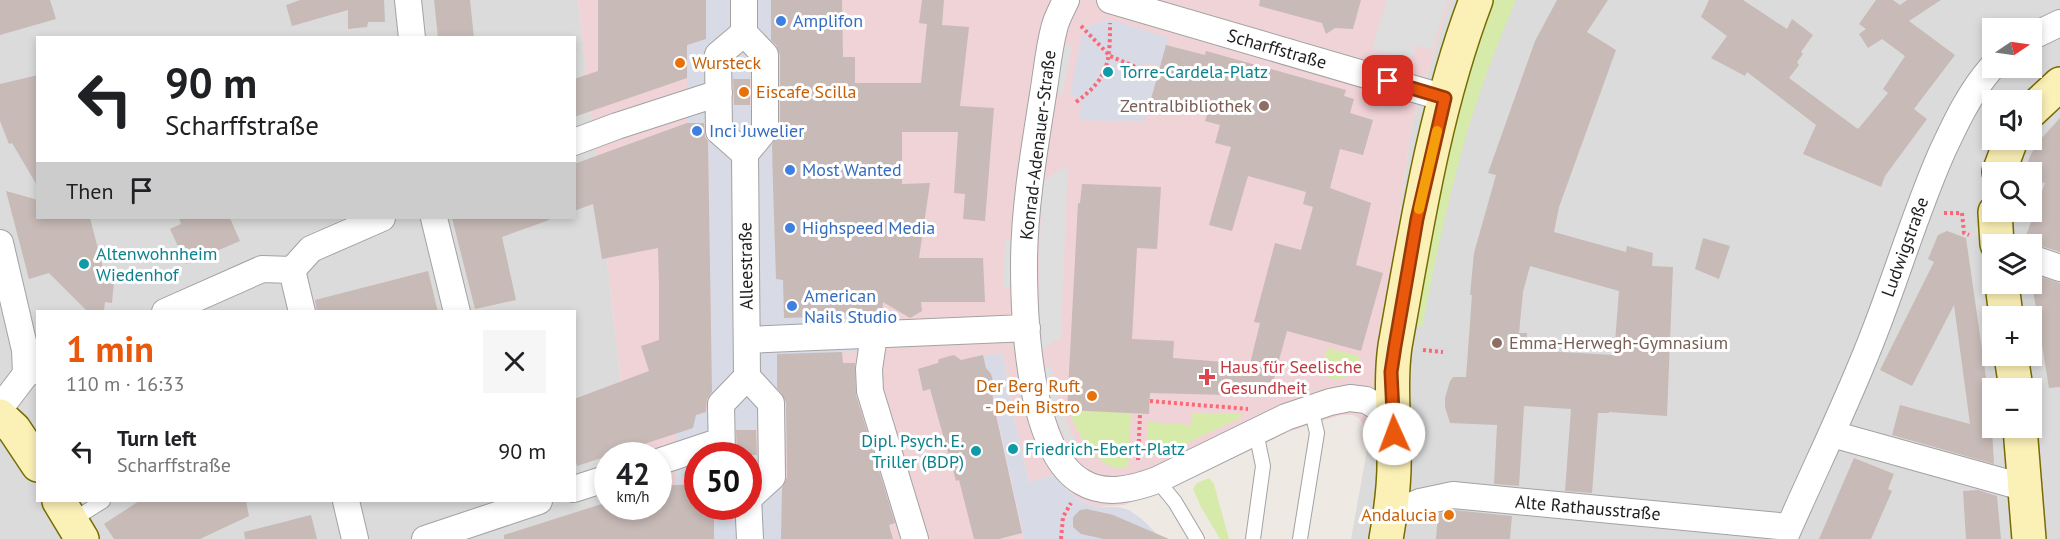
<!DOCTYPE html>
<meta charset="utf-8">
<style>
:root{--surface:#fff;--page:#f6f6f6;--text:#202124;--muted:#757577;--accent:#ea580c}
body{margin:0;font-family:"PT Sans",sans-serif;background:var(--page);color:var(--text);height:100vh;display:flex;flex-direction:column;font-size:22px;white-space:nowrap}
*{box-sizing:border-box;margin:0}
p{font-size:20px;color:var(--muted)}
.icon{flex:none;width:33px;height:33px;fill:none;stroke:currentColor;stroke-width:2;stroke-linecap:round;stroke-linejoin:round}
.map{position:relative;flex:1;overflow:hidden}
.drawer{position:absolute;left:36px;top:310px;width:540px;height:192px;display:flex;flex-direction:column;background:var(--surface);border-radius:0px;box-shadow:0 3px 9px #0003}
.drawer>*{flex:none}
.banner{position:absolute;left:36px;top:36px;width:540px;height:183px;border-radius:0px;box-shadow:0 3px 9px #0003;background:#fff;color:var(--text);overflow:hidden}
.needle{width:39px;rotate:77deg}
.controls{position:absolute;left:1982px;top:18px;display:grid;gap:12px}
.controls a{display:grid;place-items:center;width:60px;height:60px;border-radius:0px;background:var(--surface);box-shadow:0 3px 9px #0003;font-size:30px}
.speed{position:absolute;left:594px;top:442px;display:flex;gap:12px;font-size:30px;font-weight:700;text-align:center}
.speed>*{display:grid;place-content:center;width:78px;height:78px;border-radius:50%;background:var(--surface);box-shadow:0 3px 9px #0003;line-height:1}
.speed small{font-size:15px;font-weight:400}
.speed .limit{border:9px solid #d22;background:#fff;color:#111}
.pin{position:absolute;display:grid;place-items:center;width:51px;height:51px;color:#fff;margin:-26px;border-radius:12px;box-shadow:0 3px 9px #0006}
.me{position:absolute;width:66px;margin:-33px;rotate:358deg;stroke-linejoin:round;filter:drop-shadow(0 0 4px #0008)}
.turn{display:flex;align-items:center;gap:21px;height:126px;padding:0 30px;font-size:27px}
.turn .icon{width:78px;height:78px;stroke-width:2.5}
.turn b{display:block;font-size:42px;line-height:51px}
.then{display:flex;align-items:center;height:57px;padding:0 30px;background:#0003;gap:12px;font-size:22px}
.round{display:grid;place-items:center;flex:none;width:63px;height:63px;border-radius:0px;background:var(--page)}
.overview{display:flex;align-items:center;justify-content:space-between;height:102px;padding:0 30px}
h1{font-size:36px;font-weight:600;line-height:45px;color:var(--accent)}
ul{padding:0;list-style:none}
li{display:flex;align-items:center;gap:18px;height:78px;padding:0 30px}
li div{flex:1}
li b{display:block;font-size:22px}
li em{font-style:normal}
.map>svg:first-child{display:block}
.residential{fill:#dcdbdb;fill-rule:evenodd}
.commercial{fill:#f0d3d7;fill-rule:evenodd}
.grass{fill:#d6eaa9}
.parking{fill:#dedede}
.plaza{fill:#d8dbe5;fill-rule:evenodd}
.building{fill:#c7bab7;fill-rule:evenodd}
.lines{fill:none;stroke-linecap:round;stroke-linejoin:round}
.lane-casing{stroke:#a2a2a2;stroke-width:16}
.street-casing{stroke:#a2a2a2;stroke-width:28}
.secondary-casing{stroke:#776c03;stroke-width:36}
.path{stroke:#fc6877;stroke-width:4;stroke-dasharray:3 3;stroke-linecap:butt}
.lane{stroke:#fff;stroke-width:14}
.street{stroke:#fff;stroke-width:26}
.secondary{stroke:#fbf0b6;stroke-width:33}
.route-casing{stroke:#983908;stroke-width:15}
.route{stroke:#ea580c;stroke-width:10}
.slow{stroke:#f59e0b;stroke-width:10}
.shop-dot{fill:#3f7fe0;stroke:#fff;stroke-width:2}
.food-dot{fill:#e8710a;stroke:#fff;stroke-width:2}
.culture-dot{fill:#0f9aa8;stroke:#fff;stroke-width:2}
.education-dot{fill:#8d6e63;stroke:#fff;stroke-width:2}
.health-dot{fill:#e0444e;stroke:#fff;stroke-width:2}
.labels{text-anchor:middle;stroke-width:6;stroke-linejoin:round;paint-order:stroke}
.shop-label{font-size:18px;fill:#366cbe;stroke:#fff;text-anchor:start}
.street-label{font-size:18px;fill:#1e1e1e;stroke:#fff}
.food-label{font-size:18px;fill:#c56008;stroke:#fff;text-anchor:start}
.culture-label{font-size:18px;fill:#0d838f;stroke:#fff;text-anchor:start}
.education-label{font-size:18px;fill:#785e54;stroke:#fff;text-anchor:end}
.health-label{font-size:18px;fill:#be3a42;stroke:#fff;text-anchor:start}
</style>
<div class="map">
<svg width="2060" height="539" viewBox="0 0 2060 539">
<rect width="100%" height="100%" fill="#efe9e4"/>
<!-- residential -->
<path class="residential" d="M0,0H578L629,456H608V507L636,539H0ZM38,38H574V218H38ZM38,312H574V501H38Z
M1450,0H2060V539H1351L1368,444L1412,124ZM1992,28H2031V68H1992ZM1992,100H2031V140H1992ZM1992,172H2031V212H1992ZM1992,244H2031V284H1992ZM1992,316H2031V356H1992ZM1992,388H2031V428H1992Z"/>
<!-- commercial -->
<path class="commercial" d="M578,0H1450L1412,124L1368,444L1366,429L1360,419L1353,415H1341L1288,432L1125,505L1096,507L1079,500L1066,489L1054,475L1029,482L1013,415L1003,355H983L987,372L991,374L995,388L992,390L1000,430L1024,539H636L658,507V456H629ZM698,456H748V507H698Z"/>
<!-- grass -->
<path class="grass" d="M1488,0H1516C1496,47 1478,94 1464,143C1447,203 1434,265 1422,327L1412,324L1444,154Z
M1327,348L1360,356L1351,375L1335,380L1328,377L1323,368Z
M1069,410L1131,413L1128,467C1101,477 1075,430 1069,410Z
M1192,413H1242L1240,418L1157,457L1147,453L1148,422L1191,425Z
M1209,478L1214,484L1229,539H1220L1201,507L1193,489L1197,483Z"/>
<!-- parking -->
<path class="parking" d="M1387,0H1447L1432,50L1416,45L1411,60L1372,48Z
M1065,44L1072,46L1063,93L1055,92Z
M1068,165L1061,337L1041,350L1039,260L1043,181Z
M1005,240H1014L1012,287H1003Z
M1051,366L1061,408L1077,445L1070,450L1053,411L1042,368Z"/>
<!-- plaza -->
<path class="plaza" d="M706,0H771L776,278L783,280L784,317L862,316V352L777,354L782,464L781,539H714V507H748V456H698L697,477H682V485H675V433L696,415L712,410L708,124L687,123V45L706,39ZM757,79V105H732L731,80ZM735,430H761V455H736Z
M1107,20L1118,22L1169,38L1160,66L1144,62L1141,77L1156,81L1144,122L1133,120L1132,122L1079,120L1081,105L1076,97L1070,94L1081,39L1084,30L1090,25Z
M1003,354L1013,415L1029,482L1054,475L1066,489L1079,500L1096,507H1118L1129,510L1143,520L1162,539H1024L1000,430L992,390L994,388L991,374L987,373L983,355Z"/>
<!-- building -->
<path class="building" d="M0,0H50L56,19L0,35Z
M300,0H384L385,22H368L367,27L348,29V10L292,26L286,5Z
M434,0H470L474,38H438Z
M598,0H706V39L687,45V78L574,117V79L598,71Z
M771,0H842L843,57H855V83H921L927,24L919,23L922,0H944L942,25L969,27L960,106L994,108L985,221L963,219L965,194L954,193L958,132H902V184L930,183L919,258H983L985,302H921L922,311L910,318L883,302L882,315L784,318L783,280L776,279L773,185L772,145L780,130V55L776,45L771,40Z
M1260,0H1361L1353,29L1335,28L1326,34L1322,23L1259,6Z
M1557,0H1608L1587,32L1616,50L1559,207L1554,232L1626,252L1627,246L1653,253L1652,266L1673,267L1667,416L1609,412V413H1598L1592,493L1565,491L1571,409L1524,406L1519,486L1494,484L1497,425L1450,423L1445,407V398L1450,381L1453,377H1466L1472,295H1470L1474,253L1496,175L1488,173L1535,41ZM1530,266L1619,291L1614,355L1526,350L1527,333H1519L1523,292Z
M1709,0H1743L1787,29L1792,19L1813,35L1801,52L1803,54L1797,62L1799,65L1789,78L1858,129L1888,93L1883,89L1905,56L1882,39L1868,48L1859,34L1866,29L1859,24L1876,0H1893L1900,5L1907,0H1941L1909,21L1955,55L1914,109L1927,119L1885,176L1881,187L1803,154L1816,125L1747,72L1745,76L1711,58L1727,36L1701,17Z
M1166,45L1205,55L1206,51L1346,90L1344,96L1354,99L1350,113L1373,120L1363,155L1340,149L1330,188L1371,203L1356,265L1383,273L1361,351L1287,331L1273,382H1266L1265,396L1150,393L1149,414L1067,410L1078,203H1080L1082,184L1161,187L1157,249L1137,248L1132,339L1174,341L1173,358L1250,364L1260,323L1254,322L1275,243L1301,250L1313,207L1303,204L1306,192L1248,176L1232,231L1209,225L1231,147L1215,143L1220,125L1205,121L1207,115L1151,99Z
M38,75V187L12,143L9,144L0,121V84Z
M733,79H750V105H734Z
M2060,118V252L2035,244H2023L2045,183L2031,179V172H2024L2031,154L2040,140Z
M687,123H704L705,137L708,141L712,392L707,399L706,412L696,415L693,428L577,466L574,455V399L649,371L641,346L659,340V285L658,248L602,259L593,204L574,211V164Z
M6,191L38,200V218H90L103,268L115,270L112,303L105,302L104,310L87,311L49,273L29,279Z
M179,218H230L240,241L186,264L170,229L181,224Z
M452,218H548L549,220L502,237L516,300L475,309Z
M1947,231L1966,238L1991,412L1994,464L1892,435L1900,405L1970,424L1954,305L1912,386L1880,370L1934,262L1928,259L1938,235Z
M1703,238L1730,246L1719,279L1695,269Z
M428,271L438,312H317L315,300Z
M2038,276L2060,283V387L2049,388L2033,290L2040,289Z
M842,352L843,363H855L856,395L895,523L889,525L893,539H781L782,488L787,477L786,403L782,394L777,388V354Z
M954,355L961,360L983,355L986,368L991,374L995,388L992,390L994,406L1022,533L999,539H974L959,480L956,481L930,389L923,391L918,369L938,363L939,359Z
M736,430H756L757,455L737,456Z
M1854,458L1894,474L1888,489L1892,491L1871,539H1819Z
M698,484V507H714V539H504V535L608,502V507H658V486Z
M1978,490L1997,496L2001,539H1966L1963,491Z
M139,501H246L249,516L200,539H114L104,524Z
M1087,509L1113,515L1169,539H1104L1081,534L1073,527V517L1080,510Z
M1454,510L1512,516L1510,539H1436L1438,513Z
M311,515L317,539H245L244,532Z"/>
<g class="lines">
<!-- lane casing -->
<g class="lane-casing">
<path id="lane" d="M1157,480L1175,502L1197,539
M71,521L103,501
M1253,539L1263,466L1256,432
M1300,539L1317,433L1311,408"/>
</g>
<!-- street casing -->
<g class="street-casing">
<path id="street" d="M408,0L412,38
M1066,0C1062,9 1056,19 1054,29C1049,48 1047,69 1044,88C1035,146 1024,206 1024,265C1024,320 1029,452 1082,482C1105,496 1133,489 1157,480L1286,417L1330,402L1350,398L1366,400L1393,416
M1110,0L1445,98
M744,33L765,55V130L745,154
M2031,37L2060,23
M574,142L617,126L719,93
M434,218L457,312
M0,243L25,350L26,374
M2031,258L2060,268
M292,270L311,249L382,218
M292,270L302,312
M165,312L262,269L292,270
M874,335L869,369L870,391L915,539
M747,340L1027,328
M747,377L771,403L772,477L749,498
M0,408L26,374L38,369
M1832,434L2026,488
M722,456L721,404L747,377L745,154L719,131L718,55L744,33V0
M658,462L721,441
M574,489L608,478
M748,497L750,539
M346,501L355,539
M1390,514L1420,502L1453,495L1789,527
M425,539L539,501
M1784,539C1814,470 1848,402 1875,331C1898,272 1916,211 1942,152C1956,122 1970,92 1992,67"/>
</g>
<!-- secondary casing -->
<g class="secondary-casing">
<path id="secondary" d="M2031,111L2060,84
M1999,172L2011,140
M1995,212L1997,244
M2002,284L2006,316
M2011,356L2016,388
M0,416L14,429L38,465
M2020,428L2029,539
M59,501L82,539
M1386,539C1391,511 1395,481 1394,452C1394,416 1390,382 1395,346C1416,230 1434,111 1476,0"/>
</g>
<!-- path -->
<path class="path" d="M1081,26L1110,56L1145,71
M1076,102C1109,78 1110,62 1110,23
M1944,213H1962L1964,233L1969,235
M1423,350L1443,352
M1150,401L1248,409
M1138,460L1140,414
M1061,539L1063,517L1071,503"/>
<!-- lane -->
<use href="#lane" class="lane"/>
<!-- street -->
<use href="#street" class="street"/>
<!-- secondary -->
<use href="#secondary" class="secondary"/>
</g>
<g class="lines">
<!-- route casing -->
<g class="route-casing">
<path id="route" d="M1388,81L1445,98L1417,219L1395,346L1391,372L1394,434"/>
</g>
<!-- route -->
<use href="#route" class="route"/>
<!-- slow -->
<path class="slow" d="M1419,209L1437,131"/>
</g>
<!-- markers -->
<g class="shop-dot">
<circle cx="781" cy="21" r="6"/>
<circle cx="697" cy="131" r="6"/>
<circle cx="790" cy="170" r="6"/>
<circle cx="790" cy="228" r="6"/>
<circle cx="792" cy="306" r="6"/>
</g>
<g class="food-dot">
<circle cx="680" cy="63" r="6"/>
<circle cx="744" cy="92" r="6"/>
<circle cx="1092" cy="396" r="6"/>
<circle cx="1449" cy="515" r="6"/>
</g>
<g class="culture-dot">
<circle cx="1108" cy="72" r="6"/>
<circle cx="84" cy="264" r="6"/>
<circle cx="1013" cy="449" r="6"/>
<circle cx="976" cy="451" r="6"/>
</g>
<g class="education-dot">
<circle cx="1264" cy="106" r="6"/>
<circle cx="1497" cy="343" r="6"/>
</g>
<path class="health-dot" d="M1204 368h6v6h6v6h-6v6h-6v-6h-6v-6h6z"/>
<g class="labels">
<!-- shop labels -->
<g class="shop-label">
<text x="793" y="27">Amplifon</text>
<text x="709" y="137">Inci Juwelier</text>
<text x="802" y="176">Most Wanted</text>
<text x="802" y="234">Highspeed Media</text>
<text x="804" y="302">American<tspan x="804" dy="21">Nails Studio</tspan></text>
</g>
<!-- street labels -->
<g class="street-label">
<text transform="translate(1277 49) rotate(16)" y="6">Scharffstraße</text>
<text transform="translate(1038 145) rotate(-83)" y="6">Konrad-Adenauer-Straße</text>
<text transform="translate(1905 247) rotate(-70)" y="6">Ludwigstraße</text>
<text transform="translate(746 266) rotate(-91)" y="6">Alleestraße</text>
<text transform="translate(1588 508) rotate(5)" y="6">Alte Rathausstraße</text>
</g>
<!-- food labels -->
<g class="food-label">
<text x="692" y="69">Wursteck</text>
<text x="756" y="98">Eiscafe Scilla</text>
<text x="1080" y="392" text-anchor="end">Der Berg Ruft<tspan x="1080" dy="21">- Dein Bistro</tspan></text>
<text x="1437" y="521" text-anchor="end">Andalucia</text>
</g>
<!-- culture labels -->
<g class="culture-label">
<text x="1120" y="78">Torre-Cardela-Platz</text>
<text x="96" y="260">Altenwohnheim<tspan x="96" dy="21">Wiedenhof</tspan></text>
<text x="964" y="447" text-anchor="end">Dipl. Psych. E.<tspan x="964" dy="21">Triller (BDP)</tspan></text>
<text x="1025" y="455">Friedrich-Ebert-Platz</text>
</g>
<!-- education labels -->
<g class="education-label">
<text x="1252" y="112">Zentralbibliothek</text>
<text x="1509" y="349" text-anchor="start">Emma-Herwegh-Gymnasium</text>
</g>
<!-- health labels -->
<g class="health-label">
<text x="1220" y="373">Haus für Seelische<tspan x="1220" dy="21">Gesundheit</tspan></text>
</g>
</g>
</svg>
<div class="controls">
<a><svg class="needle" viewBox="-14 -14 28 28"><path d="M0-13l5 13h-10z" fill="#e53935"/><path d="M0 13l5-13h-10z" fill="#757577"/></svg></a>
<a><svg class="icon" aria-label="sound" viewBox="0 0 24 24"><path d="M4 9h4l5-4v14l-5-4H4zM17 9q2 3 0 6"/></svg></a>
<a><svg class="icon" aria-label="search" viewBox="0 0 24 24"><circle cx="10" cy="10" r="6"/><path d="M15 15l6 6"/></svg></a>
<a><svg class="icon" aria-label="layers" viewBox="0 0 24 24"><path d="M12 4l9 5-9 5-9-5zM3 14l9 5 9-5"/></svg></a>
<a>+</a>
<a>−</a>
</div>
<div class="speed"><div>42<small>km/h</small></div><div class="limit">50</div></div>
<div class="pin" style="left:1388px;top:81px;background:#d93025"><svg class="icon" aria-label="arrive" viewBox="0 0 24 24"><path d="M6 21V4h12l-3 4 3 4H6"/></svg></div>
<svg class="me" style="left:1394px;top:434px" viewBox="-20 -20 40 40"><circle r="19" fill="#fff"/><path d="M0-13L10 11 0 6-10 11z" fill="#ea580c"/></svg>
<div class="banner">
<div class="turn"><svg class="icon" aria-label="left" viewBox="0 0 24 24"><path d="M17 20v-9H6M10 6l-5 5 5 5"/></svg><div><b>90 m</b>Scharffstraße</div></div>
<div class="then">Then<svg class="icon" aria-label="arrive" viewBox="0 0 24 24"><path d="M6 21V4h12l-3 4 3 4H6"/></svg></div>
</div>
<section class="drawer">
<div class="overview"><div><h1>1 min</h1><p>110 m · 16:33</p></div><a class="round"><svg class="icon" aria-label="close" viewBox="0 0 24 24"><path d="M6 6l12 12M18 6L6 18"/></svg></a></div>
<ul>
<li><svg class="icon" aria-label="left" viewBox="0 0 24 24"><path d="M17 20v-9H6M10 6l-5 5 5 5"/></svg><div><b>Turn left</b><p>Scharffstraße</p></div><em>90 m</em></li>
</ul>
</section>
</div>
